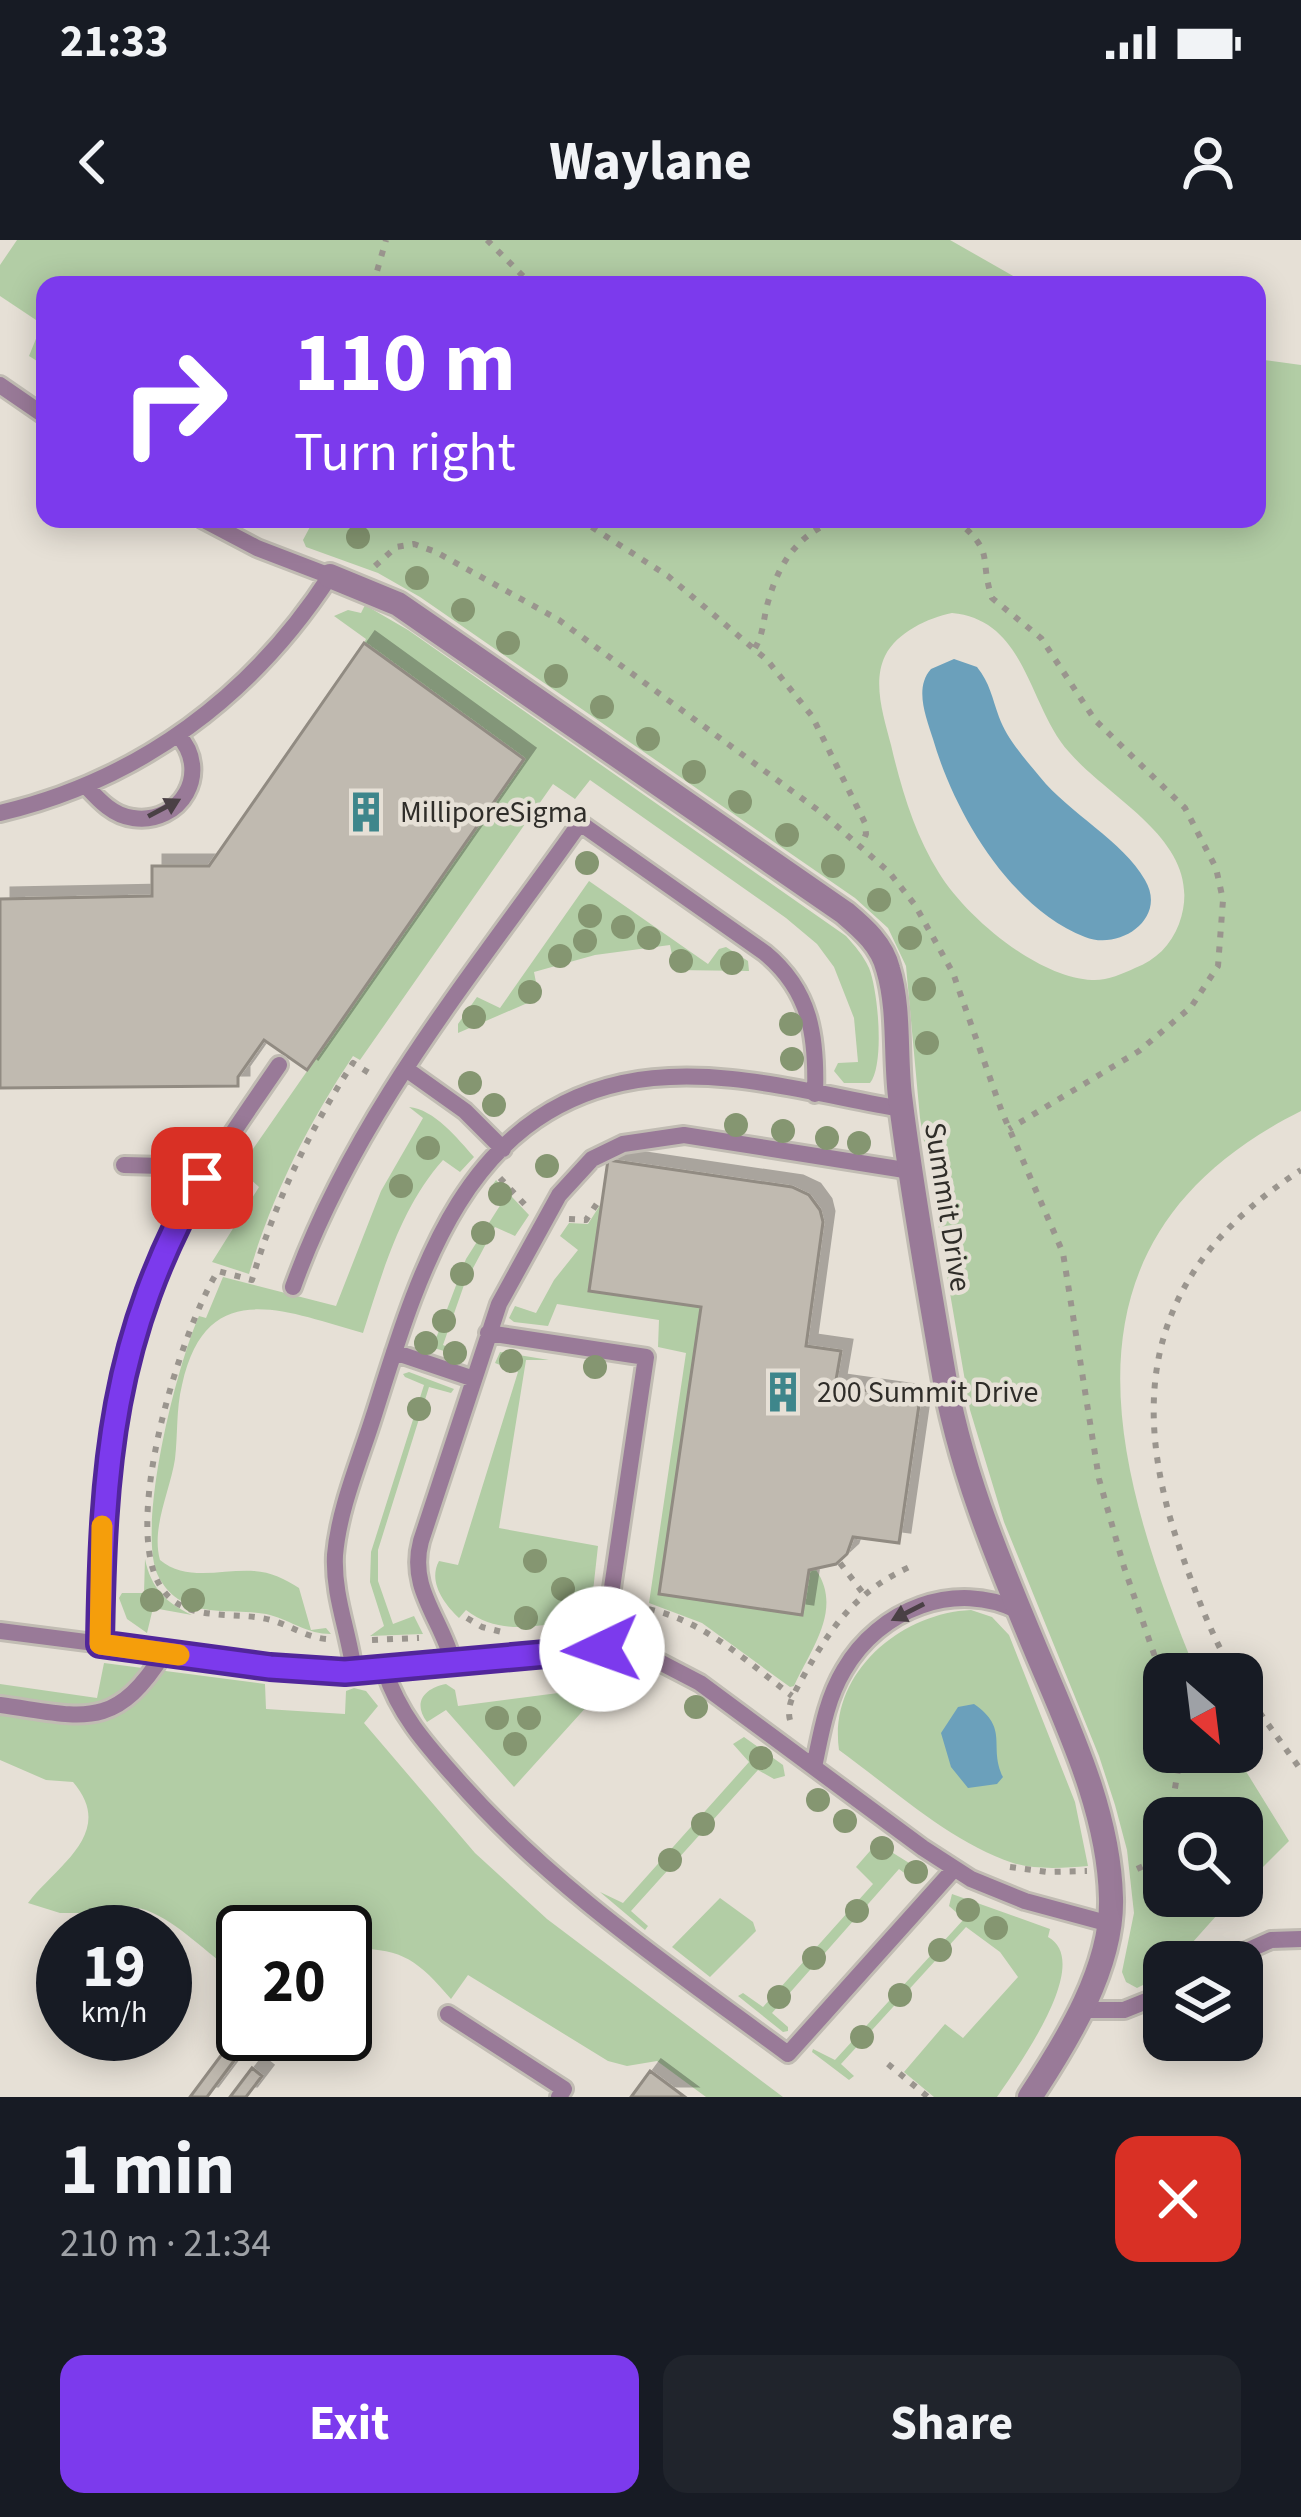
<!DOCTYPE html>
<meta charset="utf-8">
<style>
:root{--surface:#171b24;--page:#20242c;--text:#f1f3f6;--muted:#9ea1a6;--accent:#7c3aed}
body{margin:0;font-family:"Source Sans 3",sans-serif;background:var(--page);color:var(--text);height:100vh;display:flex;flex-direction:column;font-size:45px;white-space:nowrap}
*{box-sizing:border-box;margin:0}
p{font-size:39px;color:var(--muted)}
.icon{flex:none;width:66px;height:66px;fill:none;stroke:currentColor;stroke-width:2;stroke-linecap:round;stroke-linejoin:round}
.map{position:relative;height:1857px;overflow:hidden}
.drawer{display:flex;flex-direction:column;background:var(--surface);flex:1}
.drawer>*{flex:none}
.top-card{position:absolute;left:36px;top:36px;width:1230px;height:252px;border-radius:24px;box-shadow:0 6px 30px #0003;background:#7c3aed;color:#fff;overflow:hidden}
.needle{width:78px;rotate:152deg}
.tools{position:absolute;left:1143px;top:1413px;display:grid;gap:24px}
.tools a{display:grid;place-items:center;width:120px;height:120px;border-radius:24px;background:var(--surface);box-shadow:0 6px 30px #0003;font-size:60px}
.speed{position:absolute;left:36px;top:1665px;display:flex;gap:24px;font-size:60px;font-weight:700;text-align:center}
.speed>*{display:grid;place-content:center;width:156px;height:156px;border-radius:50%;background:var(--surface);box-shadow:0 6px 30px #0003;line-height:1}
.speed small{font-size:30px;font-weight:400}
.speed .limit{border:6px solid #111;border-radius:18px;background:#fff;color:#111}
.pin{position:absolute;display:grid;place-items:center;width:102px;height:102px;color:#fff;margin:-51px;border-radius:24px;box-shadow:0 6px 18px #0006}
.me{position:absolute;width:132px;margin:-66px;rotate:267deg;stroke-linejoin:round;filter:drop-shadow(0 0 9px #0008)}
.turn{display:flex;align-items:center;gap:42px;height:252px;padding:0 60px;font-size:54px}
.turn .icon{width:156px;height:156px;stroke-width:2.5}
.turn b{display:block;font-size:84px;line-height:102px}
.round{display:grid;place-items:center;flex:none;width:126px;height:126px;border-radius:24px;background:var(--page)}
.headline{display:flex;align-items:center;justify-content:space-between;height:204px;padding:0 60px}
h1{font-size:72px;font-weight:700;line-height:90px}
.button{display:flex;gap:24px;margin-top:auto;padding:24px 60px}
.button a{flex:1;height:138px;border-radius:24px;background:var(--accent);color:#fff;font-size:48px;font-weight:700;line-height:138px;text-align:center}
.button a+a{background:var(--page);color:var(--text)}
.status{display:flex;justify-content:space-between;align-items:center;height:84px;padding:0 60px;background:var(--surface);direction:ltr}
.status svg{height:33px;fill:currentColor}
header{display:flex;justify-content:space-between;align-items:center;height:156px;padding:0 60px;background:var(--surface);font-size:54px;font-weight:700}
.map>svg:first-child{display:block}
.green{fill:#b2cda5;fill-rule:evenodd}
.water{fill:#6ba0bb}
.building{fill:#c0bab0;stroke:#918b82;stroke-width:3;filter:url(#shadow)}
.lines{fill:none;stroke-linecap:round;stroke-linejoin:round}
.service-casing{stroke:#c1bcb3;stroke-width:22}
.minor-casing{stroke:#c1bcb3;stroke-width:30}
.path{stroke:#9a958e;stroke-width:6;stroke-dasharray:6 9;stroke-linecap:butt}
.service{stroke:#997a98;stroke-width:16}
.minor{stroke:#997a98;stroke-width:24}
.tree{fill:#859671}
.oneway{fill:#4a4045}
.route-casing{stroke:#51269a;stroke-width:30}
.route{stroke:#7c3aed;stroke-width:21}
.slow{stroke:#f59e0b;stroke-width:21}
.labels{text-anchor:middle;stroke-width:9;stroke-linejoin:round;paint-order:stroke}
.poi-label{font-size:30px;fill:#2f2d29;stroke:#e6e0d6;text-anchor:start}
.street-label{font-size:30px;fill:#2f2d29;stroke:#e6e0d6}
</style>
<div class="status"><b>21:33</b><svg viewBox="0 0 49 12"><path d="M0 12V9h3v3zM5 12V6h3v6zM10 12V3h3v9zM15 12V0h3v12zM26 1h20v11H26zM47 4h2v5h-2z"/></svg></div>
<header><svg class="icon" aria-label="back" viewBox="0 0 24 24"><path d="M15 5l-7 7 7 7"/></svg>Waylane<svg class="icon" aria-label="person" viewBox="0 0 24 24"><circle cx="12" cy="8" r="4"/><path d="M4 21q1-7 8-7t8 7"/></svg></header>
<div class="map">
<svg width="1301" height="1857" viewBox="0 0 1301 1857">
<defs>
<filter id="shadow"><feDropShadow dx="11" dy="-11" stdDeviation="0" flood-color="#0004"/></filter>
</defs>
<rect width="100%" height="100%" fill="#e6e0d6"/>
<!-- green -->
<path class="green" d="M17,0H950L1029,45H45V126L29,116L42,84L0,56V25Z
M1257,119L1301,125V871C1048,998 1108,1219 1197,1434H1164V1512H1234L1289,1601L1242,1648V1578H1164V1656H1234L1175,1722H1164L1163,1735L1137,1748L1126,1742L1122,1732L1134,1673L1127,1610L1115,1565L1099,1516L1004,1282L970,1170L920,878L906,726L888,688L855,658L420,357L378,333L306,307L303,300L311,285L300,279H1257ZM952,373C1027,380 1028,466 1069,512C1112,562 1208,604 1179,684C1171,705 1156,720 1135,728C1122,734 1106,741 1092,740C1038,738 966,677 939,633C915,595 901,548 891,505C884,478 872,443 885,416C897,392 928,378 952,373Z
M365,365L408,390L846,696C855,706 863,715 869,728C878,750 885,824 870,843H844L834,831L838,823L858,822L854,778L834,727L817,704L786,678L590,540L575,559L553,544L360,820L353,816C308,884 272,955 249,1034L212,1022L259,947L239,929L524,519L364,403L366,399L334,376L348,370L361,373Z
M589,641L708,724L719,709L726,707L748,721L749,731L675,730L670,705L595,715L534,732L539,758L458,793V784L477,757L500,768Z
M409,867C434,869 458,899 474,917L460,932L443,920C400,968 382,1034 363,1093C286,1072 206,1034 182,1145C176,1169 178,1194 175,1219C170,1251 151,1288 160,1320C186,1342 223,1329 254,1331C271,1332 285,1339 299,1348L311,1390L326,1388L331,1394C307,1394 292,1381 270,1375C242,1368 203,1377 178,1359C169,1353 160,1342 156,1331C139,1277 176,1128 199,1076L206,1078L223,1037L336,1066L381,951L423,878Z
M496,940L529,975L515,996L495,987L464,1045L443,1105L464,1113V1117L414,1102L418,1097L435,1101L466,1019L501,964L489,950Z
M602,962L701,1067L659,1353L802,1375L809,1330H816C843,1369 811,1409 794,1446L790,1447L702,1383L649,1363L686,1113L658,1107L659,1080L557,1064L548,1086L514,1082L509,1078L515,1066L536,1073L554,1040L578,1010L560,996L569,983L588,984Z
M500,1112L549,1120H526L499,1288L598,1306L593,1351L585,1353L581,1375L576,1380C537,1386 499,1396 466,1370L459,1378C443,1363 428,1341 439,1321L458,1325L518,1132L495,1123Z
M409,1132L454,1149L451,1153L429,1147L378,1310V1341L393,1384L414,1376L423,1394L370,1396L384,1386L370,1342L371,1312L424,1145L405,1137L403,1134Z
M145,1319C151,1348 166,1363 192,1375L153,1368L147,1393L127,1379L119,1358L122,1353H144Z
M971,1370L992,1377L1009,1395L1075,1562L1088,1626C1064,1628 1036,1630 1013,1623C950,1602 893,1549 839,1510C828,1434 900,1373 971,1370Z
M104,1423L265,1444L266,1469L345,1474L346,1451L354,1448L366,1451L378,1466L364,1483L475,1613L547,1679L783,1857H706L657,1821L627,1826L608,1821L468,1735L451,1759C416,1718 400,1707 345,1709V1692H243V1714L218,1720C187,1696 134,1641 97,1681L86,1673H60L28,1663C56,1626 117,1593 73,1542L46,1540L0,1520V1444L97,1458Z
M593,1424L639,1429L642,1438L627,1458L608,1443L514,1547L446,1470L427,1482C412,1462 425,1448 446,1444L455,1450L458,1466L589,1449L588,1426Z
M744,1497L783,1525L785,1536L774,1539L758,1530L631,1671L648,1686L645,1690L600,1652L623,1663L749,1522L733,1504Z
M877,1603L922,1631L924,1641H915L899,1629L772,1773L788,1787V1791L783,1792L738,1756L743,1753L763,1767L873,1644L856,1627Z
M952,1654L1050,1689L1048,1697C1094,1722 1018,1826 997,1857H934L904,1832L945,1784L963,1798L1018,1737L1000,1712L966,1687L841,1824L854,1836L849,1840L812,1812L813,1809L835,1820L964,1679L949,1666Z
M720,1658L753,1682L756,1691L710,1737L672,1707Z"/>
<!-- water -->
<path class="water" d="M954,419L977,427C990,443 992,458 999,477C1007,499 1025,519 1040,537C1069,573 1123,601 1145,640C1168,679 1119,711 1085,697C1010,668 954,572 933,499C926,477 914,448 931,429Z
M974,1464C1010,1489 988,1506 1003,1537L997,1544L968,1548L951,1527L941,1493L958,1467Z"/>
<!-- building -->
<path class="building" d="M364,403L524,519L307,830L264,800L238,837V846L0,848V659L152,656V626H209Z
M608,920L792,947L809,955L820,970L823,982L806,1106L841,1111L835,1146L920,1158L899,1303L853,1297L847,1314L836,1324L809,1330L802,1375L659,1354L701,1067L589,1051Z
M228,1806L239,1814L207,1857H190Z
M252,1828L262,1836L246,1857H230Z
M650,1831L685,1857H631Z"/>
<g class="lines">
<!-- service casing -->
<g class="service-casing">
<path id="service" d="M0,145L45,176
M86,546C98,559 113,576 133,578C181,585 212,532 178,495
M0,573C140,540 252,456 330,336L257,308L202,279
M406,829L465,871L503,909
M124,925L163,926L202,939
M911,931L684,895L623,904L592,919L559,955L499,1064L421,1301C408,1349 442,1379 453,1423L586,1409L650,1417L700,1443L923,1608L971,1639L1025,1661L1110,1684
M293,1047C355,874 475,732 580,583L765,713C811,751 817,797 815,854
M488,1093L646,1117L603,1409
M394,1112L474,1139
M0,1391L305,1430L370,1431L453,1423
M100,1404C102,1278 104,1148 155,1031C186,956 234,891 279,825
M385,1431C399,1474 425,1503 455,1537C551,1647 672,1728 788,1814L954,1629
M354,1432C349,1392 333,1356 335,1315C339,1268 360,1220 374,1175C417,1039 461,878 622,843C713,823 813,854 902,869
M0,1465C82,1476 114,1493 164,1413
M814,1527C821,1494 826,1460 844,1430C879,1369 956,1339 1019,1371
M1222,1722L1271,1700L1301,1699
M1080,1770H1124L1164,1754
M448,1774L564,1849L559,1857"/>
</g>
<!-- minor casing -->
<g class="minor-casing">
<path id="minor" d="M330,336L398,364L845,673C864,689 882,705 888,729C900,769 895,815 900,856C911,946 927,1035 942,1124C958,1224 996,1315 1035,1408C1068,1487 1109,1571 1111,1658C1113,1727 1067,1801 1030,1857"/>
</g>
<!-- path -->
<path class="path" d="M487,0L532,45
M373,45L386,0
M579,279L668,336L767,420L812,476L865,583L866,594L861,606
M955,279C997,314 978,316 992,358L1041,398L1095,480L1185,568L1216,628L1223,660L1218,726L1191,767L1139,811L1009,889
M375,326L396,307L414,304L436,312L559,380L822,573L889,632L915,665L953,733L1002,872L1063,1013L1099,1239L1124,1327L1164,1443
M755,408C764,393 763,379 768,362C779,322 799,293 839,279
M500,938L528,968
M569,979L586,980L598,962
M840,1323L863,1353
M634,1367C696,1373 745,1420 792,1456
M467,1378L482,1387L502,1392
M326,1399C306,1397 293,1387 274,1381C241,1370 195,1383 168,1356C113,1302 181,1089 218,1031L252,1040C275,962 309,891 353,823L374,836
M372,1400L419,1398
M1234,1434C1212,1397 1197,1356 1182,1315C1124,1152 1151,1027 1301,930
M1242,1448L1301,1530
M790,1480C786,1465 795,1452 803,1437C832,1385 858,1349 914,1325
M1170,1578L1181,1512
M1010,1627L1047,1632L1087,1631
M1137,1629L1152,1622L1164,1600
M888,1824L928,1857"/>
<!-- service -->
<use href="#service" class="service"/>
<!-- minor -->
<use href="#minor" class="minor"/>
</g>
<!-- trees -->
<g class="tree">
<circle cx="358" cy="297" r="12"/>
<circle cx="417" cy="338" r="12"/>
<circle cx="463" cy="370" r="12"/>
<circle cx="508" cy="403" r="12"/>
<circle cx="556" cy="436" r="12"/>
<circle cx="602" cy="467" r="12"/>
<circle cx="648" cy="499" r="12"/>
<circle cx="694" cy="532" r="12"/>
<circle cx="740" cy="562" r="12"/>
<circle cx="787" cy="595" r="12"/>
<circle cx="587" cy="623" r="12"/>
<circle cx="833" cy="626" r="12"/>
<circle cx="879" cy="660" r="12"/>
<circle cx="590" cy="676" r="12"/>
<circle cx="623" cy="687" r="12"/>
<circle cx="649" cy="698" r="12"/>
<circle cx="910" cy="698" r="12"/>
<circle cx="585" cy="701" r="12"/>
<circle cx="560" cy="716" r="12"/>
<circle cx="681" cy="721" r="12"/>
<circle cx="732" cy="723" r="12"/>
<circle cx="924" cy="749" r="12"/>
<circle cx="530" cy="752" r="12"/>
<circle cx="474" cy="777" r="12"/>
<circle cx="791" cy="784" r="12"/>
<circle cx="927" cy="803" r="12"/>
<circle cx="792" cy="819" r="12"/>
<circle cx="470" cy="843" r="12"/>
<circle cx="494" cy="865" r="12"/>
<circle cx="736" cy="885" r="12"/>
<circle cx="783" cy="891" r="12"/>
<circle cx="827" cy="898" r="12"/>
<circle cx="859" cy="903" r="12"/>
<circle cx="428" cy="908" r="12"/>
<circle cx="547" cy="926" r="12"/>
<circle cx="401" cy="946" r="12"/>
<circle cx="500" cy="954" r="12"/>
<circle cx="483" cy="993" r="12"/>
<circle cx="462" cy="1034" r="12"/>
<circle cx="444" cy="1081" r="12"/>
<circle cx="426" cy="1103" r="12"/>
<circle cx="455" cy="1113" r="12"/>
<circle cx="511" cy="1121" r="12"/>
<circle cx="595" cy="1127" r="12"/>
<circle cx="419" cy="1169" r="12"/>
<circle cx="535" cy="1321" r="12"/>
<circle cx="563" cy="1349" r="12"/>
<circle cx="152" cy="1360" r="12"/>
<circle cx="193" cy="1360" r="12"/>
<circle cx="526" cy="1378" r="12"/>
<circle cx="599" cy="1434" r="12"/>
<circle cx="630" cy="1441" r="12"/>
<circle cx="696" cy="1467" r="12"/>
<circle cx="497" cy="1478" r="12"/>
<circle cx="529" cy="1478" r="12"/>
<circle cx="515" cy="1504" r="12"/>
<circle cx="761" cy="1518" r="12"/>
<circle cx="818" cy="1560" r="12"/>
<circle cx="845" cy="1581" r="12"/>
<circle cx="703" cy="1584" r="12"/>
<circle cx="882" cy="1608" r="12"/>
<circle cx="670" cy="1620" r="12"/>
<circle cx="916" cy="1632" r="12"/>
<circle cx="968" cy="1670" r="12"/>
<circle cx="857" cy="1671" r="12"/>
<circle cx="996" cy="1688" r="12"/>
<circle cx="940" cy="1710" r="12"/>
<circle cx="814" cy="1718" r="12"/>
<circle cx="900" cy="1755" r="12"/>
<circle cx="779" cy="1757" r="12"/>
<circle cx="862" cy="1797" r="12"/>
</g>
<!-- one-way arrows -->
<defs><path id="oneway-solid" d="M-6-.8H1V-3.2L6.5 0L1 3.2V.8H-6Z" transform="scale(3)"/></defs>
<g class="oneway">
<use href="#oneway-solid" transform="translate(164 568) rotate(-28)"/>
<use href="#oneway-solid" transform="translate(908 1372) rotate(153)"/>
</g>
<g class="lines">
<!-- route casing -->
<g class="route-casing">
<path id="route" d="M202,938C111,1098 103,1225 100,1404L270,1427L345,1432L602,1409"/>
</g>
<!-- route -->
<use href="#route" class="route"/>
<!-- slow -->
<path class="slow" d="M102,1286L100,1404L179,1415"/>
</g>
<!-- icons -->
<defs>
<g id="building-bare" transform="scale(3.24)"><path d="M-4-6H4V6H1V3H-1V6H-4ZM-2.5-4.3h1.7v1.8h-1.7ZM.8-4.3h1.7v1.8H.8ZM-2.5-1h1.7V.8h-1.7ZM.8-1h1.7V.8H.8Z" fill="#3e868b" stroke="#e6e0d6" stroke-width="2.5" paint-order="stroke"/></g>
</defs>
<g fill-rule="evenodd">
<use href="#building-bare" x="366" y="572"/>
<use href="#building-bare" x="783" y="1152"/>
</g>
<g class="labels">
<!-- poi labels -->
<g class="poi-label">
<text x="400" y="582">MilliporeSigma</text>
<text x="817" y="1162">200 Summit Drive</text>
</g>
<!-- street labels -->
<g class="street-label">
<text transform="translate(948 967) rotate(81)" y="10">Summit Drive</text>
</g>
</g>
</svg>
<div class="tools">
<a><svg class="needle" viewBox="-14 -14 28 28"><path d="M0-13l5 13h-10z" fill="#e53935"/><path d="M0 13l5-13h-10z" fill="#9ea1a6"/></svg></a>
<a><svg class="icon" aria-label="search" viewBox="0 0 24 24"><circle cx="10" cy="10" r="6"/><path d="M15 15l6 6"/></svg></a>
<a><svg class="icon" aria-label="layers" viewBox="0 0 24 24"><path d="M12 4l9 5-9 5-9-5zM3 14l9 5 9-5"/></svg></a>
</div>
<div class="speed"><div>19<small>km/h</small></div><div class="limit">20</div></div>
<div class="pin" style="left:202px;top:938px;background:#d93025"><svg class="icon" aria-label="arrive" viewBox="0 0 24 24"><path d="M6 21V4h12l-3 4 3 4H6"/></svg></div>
<svg class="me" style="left:602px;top:1409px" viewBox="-20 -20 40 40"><circle r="19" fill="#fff"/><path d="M0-13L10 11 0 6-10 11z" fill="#7c3aed"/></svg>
<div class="top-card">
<div class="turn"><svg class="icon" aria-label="right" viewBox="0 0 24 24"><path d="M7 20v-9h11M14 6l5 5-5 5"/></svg><div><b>110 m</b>Turn right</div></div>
</div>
</div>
<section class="drawer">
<div class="headline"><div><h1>1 min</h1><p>210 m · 21:34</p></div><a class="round" style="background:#d93025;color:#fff"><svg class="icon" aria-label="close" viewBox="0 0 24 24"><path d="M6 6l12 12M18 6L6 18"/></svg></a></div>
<div class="button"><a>Exit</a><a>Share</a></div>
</section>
